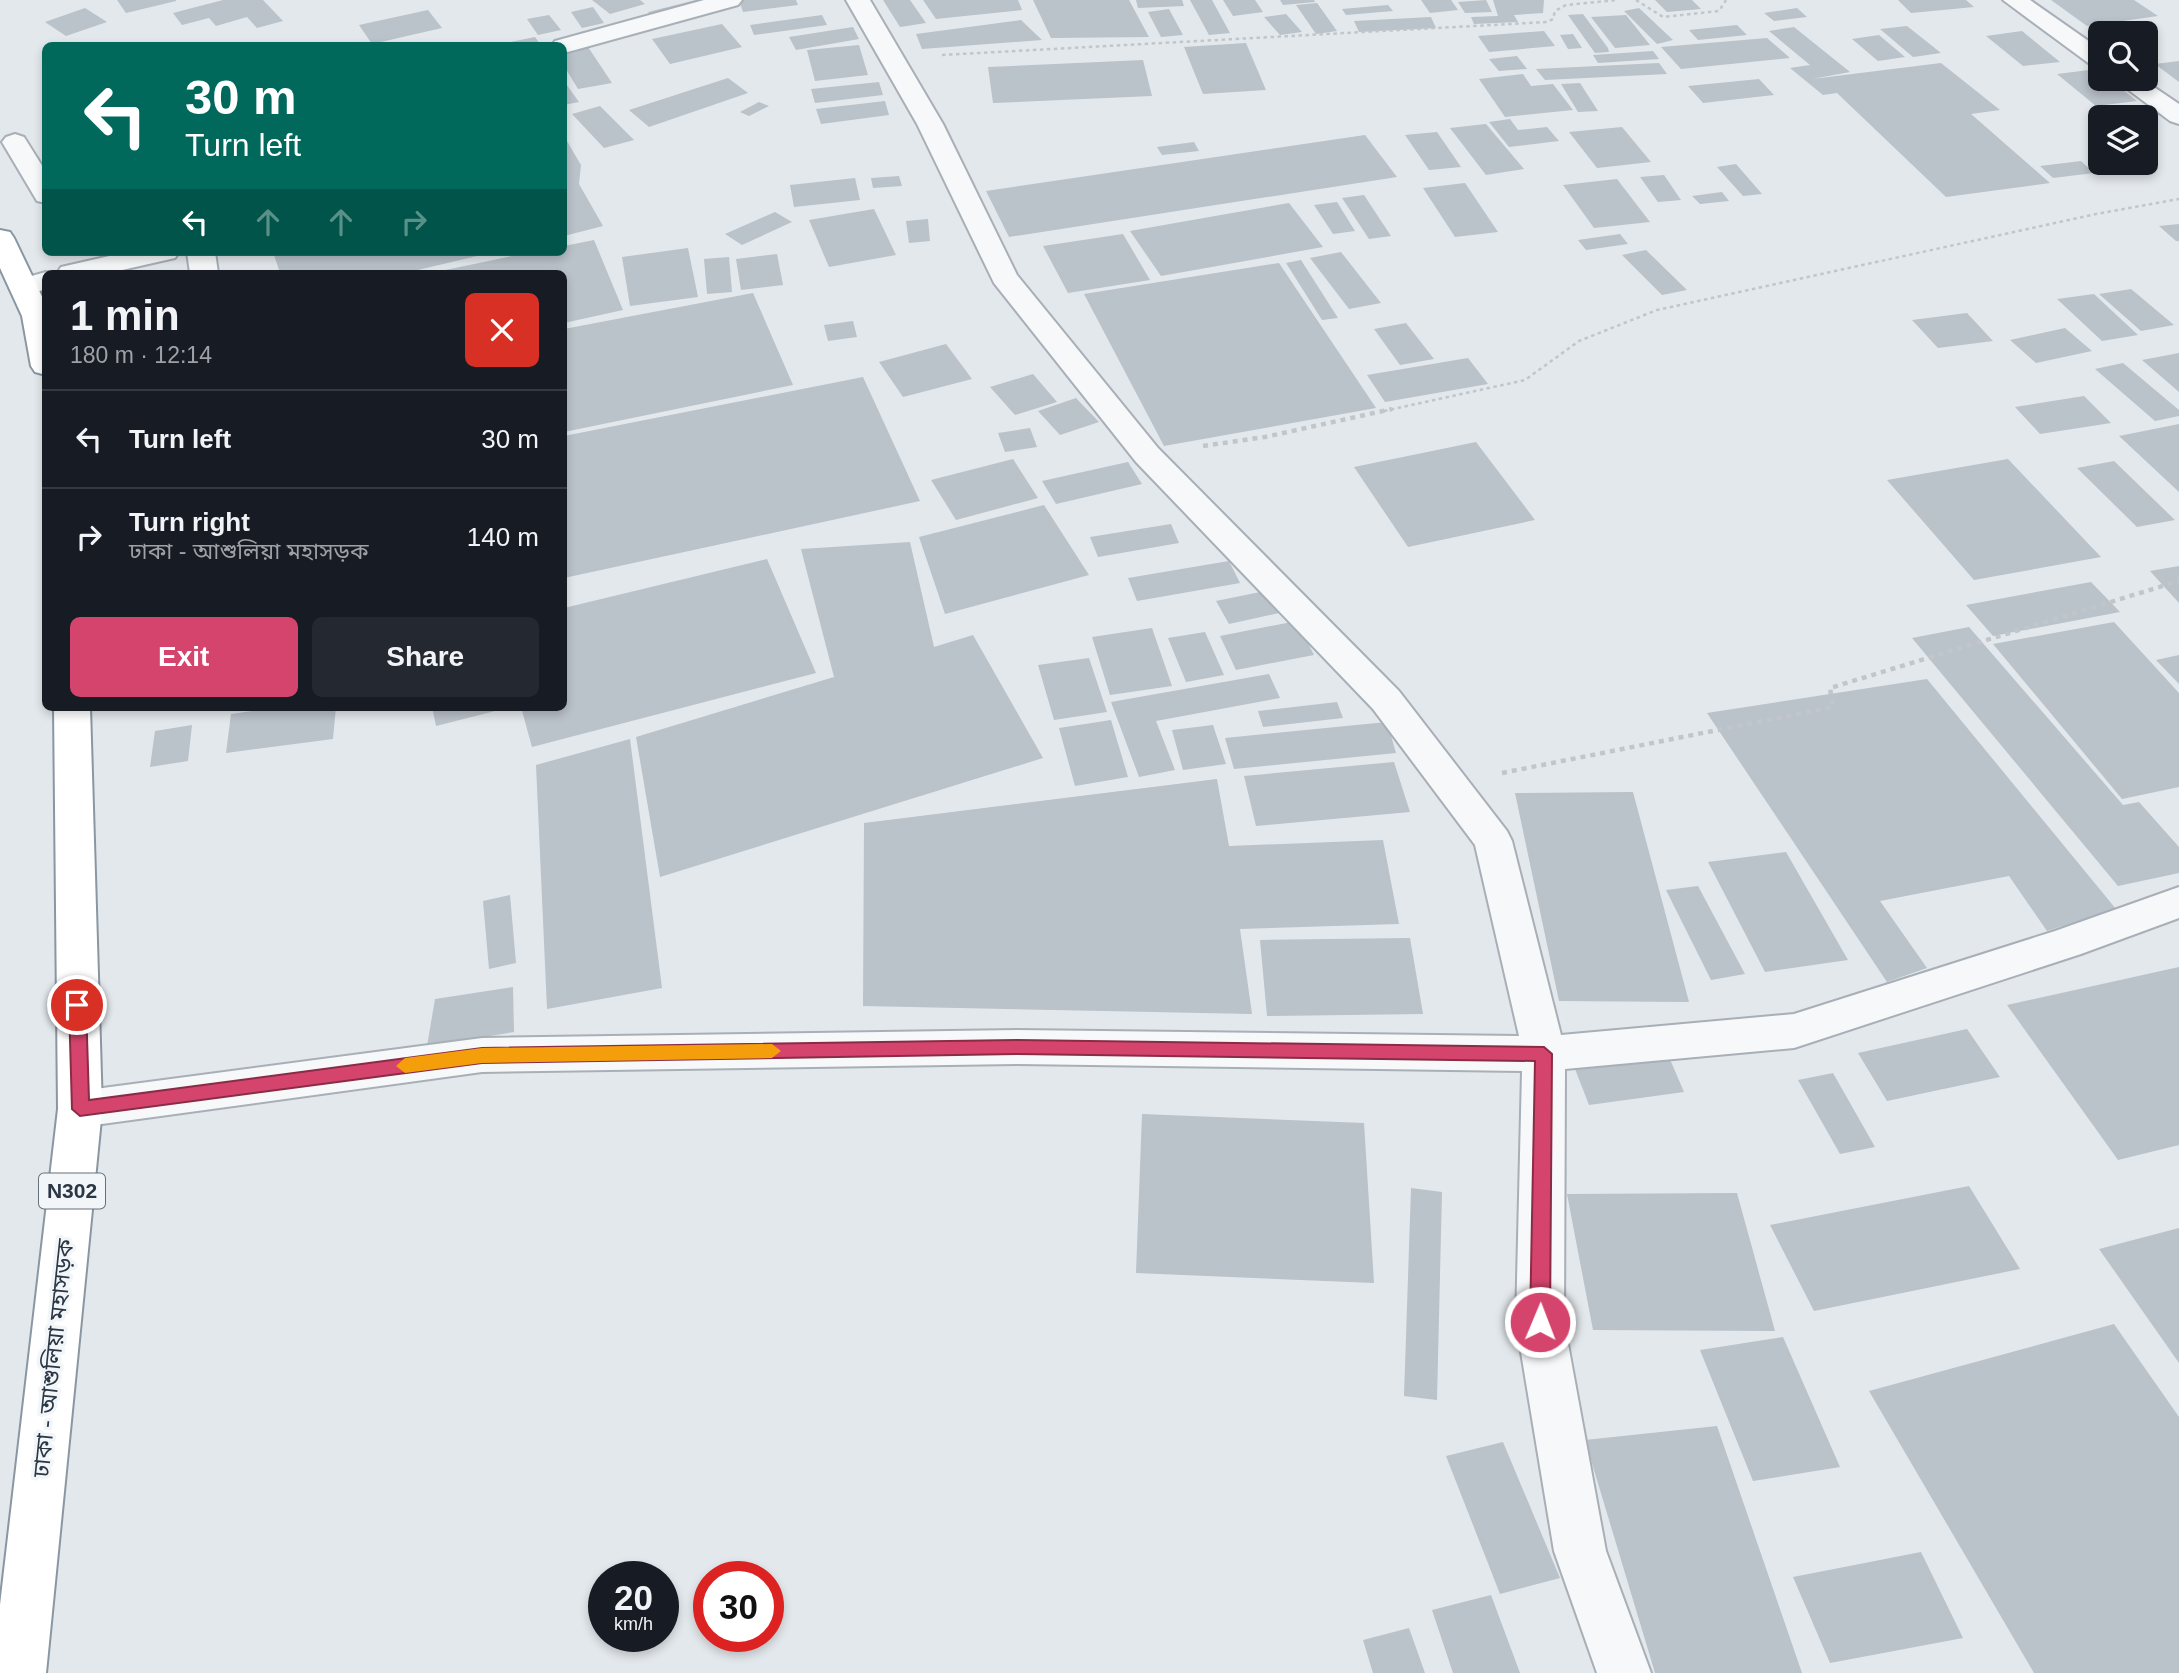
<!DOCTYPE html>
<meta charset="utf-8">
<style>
:root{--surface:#171b24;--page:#242831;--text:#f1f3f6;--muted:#9ea1a6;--line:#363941;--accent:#d5446c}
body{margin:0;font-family:Arial,"Noto Sans Bengali",sans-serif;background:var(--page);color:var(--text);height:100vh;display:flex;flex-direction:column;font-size:26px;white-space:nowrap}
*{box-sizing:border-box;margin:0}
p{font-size:23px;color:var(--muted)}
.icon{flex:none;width:38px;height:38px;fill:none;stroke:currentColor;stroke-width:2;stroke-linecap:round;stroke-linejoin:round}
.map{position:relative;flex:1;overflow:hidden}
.side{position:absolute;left:42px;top:270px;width:525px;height:441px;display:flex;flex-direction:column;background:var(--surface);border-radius:10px;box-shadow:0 4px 10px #0003}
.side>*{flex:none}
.guide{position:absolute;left:42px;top:42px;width:525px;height:214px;border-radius:10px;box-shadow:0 4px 10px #0003;background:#00695c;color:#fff;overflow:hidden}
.buttons{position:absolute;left:2088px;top:21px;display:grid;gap:14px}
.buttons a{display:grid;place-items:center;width:70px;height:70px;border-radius:10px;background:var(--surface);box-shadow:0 4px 10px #0003;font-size:35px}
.speed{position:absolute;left:588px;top:1561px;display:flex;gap:14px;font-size:35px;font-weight:700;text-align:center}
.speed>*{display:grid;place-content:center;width:91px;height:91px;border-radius:50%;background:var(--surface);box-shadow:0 4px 10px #0003;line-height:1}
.speed small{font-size:18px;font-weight:400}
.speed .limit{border:10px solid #d22;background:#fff;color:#111}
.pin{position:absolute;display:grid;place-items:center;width:60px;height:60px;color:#fff;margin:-30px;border:4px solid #fff;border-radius:50%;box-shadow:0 2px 7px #0007}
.me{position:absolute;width:77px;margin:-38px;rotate:1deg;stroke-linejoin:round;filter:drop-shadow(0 0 5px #0008)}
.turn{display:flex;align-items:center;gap:24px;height:147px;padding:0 28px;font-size:32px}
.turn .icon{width:91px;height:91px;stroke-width:2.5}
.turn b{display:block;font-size:49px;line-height:60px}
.lanes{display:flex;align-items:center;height:66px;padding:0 28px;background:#0003;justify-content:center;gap:35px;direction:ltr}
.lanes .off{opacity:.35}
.round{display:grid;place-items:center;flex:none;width:74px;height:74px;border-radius:10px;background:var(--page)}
.head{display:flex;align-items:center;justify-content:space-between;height:119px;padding:0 28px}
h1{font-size:42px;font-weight:700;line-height:52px}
.action{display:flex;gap:14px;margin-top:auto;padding:14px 28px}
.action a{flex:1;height:80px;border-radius:10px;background:var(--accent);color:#fff;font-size:28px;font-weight:700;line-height:80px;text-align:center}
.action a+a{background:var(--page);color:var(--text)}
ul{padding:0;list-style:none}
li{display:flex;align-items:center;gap:21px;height:98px;padding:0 28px;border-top:2px solid var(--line)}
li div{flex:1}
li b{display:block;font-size:26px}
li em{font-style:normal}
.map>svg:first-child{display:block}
.building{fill:#bac2ca}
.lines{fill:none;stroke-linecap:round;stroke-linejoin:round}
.minor-casing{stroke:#a8afb7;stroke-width:4}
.trunk-casing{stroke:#8a97a3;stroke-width:4}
.path-far1{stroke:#c1c6cb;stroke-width:2.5;stroke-dasharray:3.5 3.5;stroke-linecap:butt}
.path{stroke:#c1c6cb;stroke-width:4.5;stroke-dasharray:5 5;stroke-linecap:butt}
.minor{fill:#f6f8fa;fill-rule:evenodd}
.trunk{fill:#fff;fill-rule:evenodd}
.route{fill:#d5446c;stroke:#8a2c46;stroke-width:2}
.slow{fill:#f59e0b}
.labels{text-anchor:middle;stroke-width:7;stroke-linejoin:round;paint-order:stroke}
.shield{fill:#f3f6f9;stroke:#66707b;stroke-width:2}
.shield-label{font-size:21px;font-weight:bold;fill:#2a3745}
.street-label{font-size:23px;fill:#2a3745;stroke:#f3f6f9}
</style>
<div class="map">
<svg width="2179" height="1673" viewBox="0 0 2179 1673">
<rect width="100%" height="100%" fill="#e3e8ec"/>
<!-- building -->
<path class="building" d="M117,0H176V1L126,13Z
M223,0H263L283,21L257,28L247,17L216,26L209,18L182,25L173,13Z
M592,0H640L645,4L610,14Z
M696,0H701L710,9L657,21L648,12Z
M739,0H796L798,5L743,12Z
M883,0H910L926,23L900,27Z
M923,0H1018L1022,10L936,19Z
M1033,0H1129L1149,37L1051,38Z
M1136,0H1182L1184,6L1138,8Z
M1190,0H1212L1230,33L1209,35Z
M1223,0H1255L1263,12L1233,16Z
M1280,0H1314L1315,2L1283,5Z
M1421,0H1451L1458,10L1430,13Z
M1486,0L1492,12L1465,13L1458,2Z
M1493,0H1544L1543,13L1514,15L1518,22L1474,24L1471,17L1498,16Z
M1655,0H1692L1701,9L1667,12Z
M1898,0H1966L1974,7L1911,13Z
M2051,0H2134L2158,16L2087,26Z
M1317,3L1337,31L1316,34L1296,5Z
M1388,5L1393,11L1346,15L1342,9Z
M593,7L604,23L582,28L571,12Z
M85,8L107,22L66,36L45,22Z
M1639,8L1673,40L1657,44L1624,11Z
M1797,8L1807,17L1774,21L1764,13Z
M1169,9L1183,35L1161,37L1148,12Z
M428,10L442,28L372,44L359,25Z
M1286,14L1302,32L1280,35L1264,17Z
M1583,14L1608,48L1609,52L1595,53L1568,15Z
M549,15L561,30L538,35L527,19Z
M822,15L827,25L754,35L750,25Z
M1626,15L1650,45L1615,48L1591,17Z
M1431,17L1436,28L1359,32L1354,21Z
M1021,20L1042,40L922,49L916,34Z
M722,24L742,47L670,64L652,39Z
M1737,25L1747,35L1698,40L1689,30Z
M1907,26L1941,53L1913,57L1880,29Z
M853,27L859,39L796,50L789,37Z
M1794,27L1850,72L1812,79L1941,63L2000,110L1971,114L2050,183L1946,197L1837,93L1823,95L1790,68L1810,65L1769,31Z
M1544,31L1555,46L1489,52L1478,36Z
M2022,31L2060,62L2023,66L1986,36Z
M1573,34L1582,48L1568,49L1560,35Z
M1879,35L1905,57L1878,61L1852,39Z
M535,37L540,44L500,46V44Z
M1767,38L1790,58L1681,69L1661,47Z
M1246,43L1266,90L1203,94L1184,47Z
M859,45L868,75L815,81L807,50Z
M588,47L612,83L578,89L564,66V53Z
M1653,51L1659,59L1598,63L1593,55Z
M1517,56L1527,69L1499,71L1489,59Z
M1143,60L1152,96L993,103L988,67Z
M2179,61V82L2155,64Z
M1659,63L1667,74L1545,80L1536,69Z
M2097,69L2100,79H2109L2137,101L2096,106L2057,74Z
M1523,74L1531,86L1553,84L1573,110L1505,117L1479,79Z
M728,78L748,93L649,127L629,110Z
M1759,79L1774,95L1703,103L1688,86Z
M564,81L579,102L564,105Z
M879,82L883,95L815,103L811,89Z
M1580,83L1598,111L1578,112L1561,84Z
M885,101L889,115L821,124L816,109Z
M759,102L769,106L749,116L740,112Z
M600,106L634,140L604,148L572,114Z
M1510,119L1518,130L1547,127L1559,141L1509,147L1489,122Z
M1486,124L1524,169L1486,175L1450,128Z
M1622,127L1651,162L1597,168L1569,132Z
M1437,132L1461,167L1429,170L1405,135Z
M1365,135L1397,177L1009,237L986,191Z
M564,136L581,165L579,184L603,226L564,236Z
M1194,142L1199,151L1162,155L1157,147Z
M2081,161L2094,173L2053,178L2040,166Z
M1736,164L1762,194L1743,196L1717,167Z
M1664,175L1681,200L1658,202L1640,177Z
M899,176L902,186L873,188L871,178Z
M855,178L860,200L794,207L790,185Z
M1617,179L1650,222L1594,228L1563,185Z
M1465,183L1498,232L1455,237L1423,188Z
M1722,192L1729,201L1700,204L1692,196Z
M1364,195L1391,236L1369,239L1342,198Z
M1337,202L1355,231L1333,234L1314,205Z
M1289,203L1323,247L1161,276L1130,231Z
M874,209L896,255L829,267L809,220Z
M775,212L792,222L742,245L725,234Z
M928,219L930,241L909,243L906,221Z
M2179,224V241H2176L2159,226Z
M1123,234L1150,280L1068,293L1043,246Z
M1620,234L1628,244L1586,250L1578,240Z
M594,240L623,310L564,323V273H431L531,252H564V246Z
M688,248L698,297L630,306L622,257Z
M1646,250L1687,290L1662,295L1622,255Z
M273,252H490V253L405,273H280Z
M1341,252L1381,303L1349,309L1310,258Z
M777,254L783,285L741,290L736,259Z
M729,257L732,292L707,294L704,259Z
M1301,260L1338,318L1322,320L1286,263Z
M1279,263L1376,408L1164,446L1084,294Z
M2131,289L2174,325L2141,331L2099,294Z
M753,293L793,385L564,432V329Z
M2094,294L2138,335L2102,341L2057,299Z
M1967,313L1993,341L1938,348L1912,320Z
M853,321L857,337L828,341L824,325Z
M1406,323L1434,359L1400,365L1374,329Z
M2065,328L2092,351L2036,363L2010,340Z
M946,344L972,379L903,397L879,362Z
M2179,353V392L2142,360Z
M1468,358L1488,384L1385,402L1367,375Z
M2123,363L2179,410V416L2155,421L2095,369Z
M1033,374L1057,402L1015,415L990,387Z
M863,377L920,501L564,578V436Z
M2084,396L2111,423L2040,434L2015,407Z
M1076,398L1099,422L1060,435L1038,411Z
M2179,424V492L2119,436Z
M1030,428L1037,447L1005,452L998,433Z
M1476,442L1535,520L1408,547L1354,467Z
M1013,459L1038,498L956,520L931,480Z
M2008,459L2101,557L1974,580L1887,480Z
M2114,461L2175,520L2137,527L2077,468Z
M1128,462L1142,484L1056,504L1042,481Z
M1044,505L1089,575L945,614L919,537Z
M1171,524L1179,543L1098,557L1090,537Z
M910,542L934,647L973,635L1043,758L660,877L636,737L834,677L801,549Z
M767,559L816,673L532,747L521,707H564V608Z
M1229,561L1240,583L1137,601L1128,578Z
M2179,566V603L2150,571Z
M2091,582L2120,612L1993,636L1966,605Z
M1270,590L1284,612L1229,624L1216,601Z
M1297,621L1314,655L1236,670L1220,636Z
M2114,622L2179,693V787L2122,799L1993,644Z
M1969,627L2123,805L2139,802L2179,847V873L2118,886L1912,638Z
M1152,628L1172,686L1110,695L1092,637Z
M1205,632L1224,675L1186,682L1168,638Z
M2179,655V684L2156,660Z
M1089,658L1107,712L1054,720L1038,665Z
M1269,674L1280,698L1156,721L1175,770L1139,777L1111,702Z
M1927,679L2116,909L2047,931L2009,876L1880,901L1927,968L1887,982L1707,713Z
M1337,702L1343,718L1263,727L1258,711Z
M282,707H336L333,739L226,753L231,714Z
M432,707H507V708L436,726Z
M1111,720L1128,777L1075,786L1059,728Z
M1387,722L1396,753L1234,769L1225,738Z
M192,725L188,761L150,767L155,731Z
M1213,725L1226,764L1183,770L1172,730Z
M630,739L662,988L547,1009L536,765Z
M1394,762L1410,812L1256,826L1244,776Z
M1217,779L1229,846L1383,840L1399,924L1240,929L1252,1014L863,1006L864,823Z
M1633,792L1689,1002L1559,1001L1515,793Z
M1786,852L1848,960L1765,972L1708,862Z
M1698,886L1745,974L1711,980L1666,890Z
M510,895L516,963L489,969L483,901Z
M1410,938L1423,1014L1267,1016L1260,940Z
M2179,967V1145L2118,1160L2007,1005Z
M513,987L514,1032L427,1046L435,999Z
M1967,1029L2000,1077L1887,1101L1858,1053Z
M1669,1057L1684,1092L1589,1105L1575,1069Z
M1833,1073L1875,1147L1840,1154L1798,1080Z
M1142,1114L1364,1123L1374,1283L1136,1273Z
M1969,1186L2020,1269L1814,1311L1770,1225Z
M1411,1188L1442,1192L1437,1400L1404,1396Z
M1737,1193L1775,1331L1593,1330L1567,1194Z
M2179,1228V1363L2099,1249Z
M2114,1324L2179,1417V1673H2034L1869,1391Z
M1783,1337L1840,1467L1753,1481L1700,1350Z
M1717,1426L1802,1673H1655L1585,1440Z
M1503,1442L1560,1578L1500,1594L1446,1456Z
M1921,1552L1963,1638L1830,1663L1793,1577Z
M1491,1595L1520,1673H1453L1432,1610Z
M1409,1628L1425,1673H1373L1363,1640Z"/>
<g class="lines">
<!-- minor casing -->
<g class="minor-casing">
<path id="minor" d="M704,0H742L738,5L564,53V46H551L555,41Z
M846,0H870L943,124L1017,275L1158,448L1399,691L1507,831L1512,841L1561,1035L1794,1014L2055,931L2179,887V918L2081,954L1794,1048L1565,1069L1564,1322L1606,1551L1651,1673H1597L1554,1551L1516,1322L1522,1071L1017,1064L482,1072L80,1127L65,1122L58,1109L65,1096L80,1091L482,1038L1017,1030L1519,1036L1475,845L1373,709L1136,462L994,283L917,124Z
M2003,0H2030L2100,49V67L2091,65Z
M2114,79H2142L2179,104V124L2170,121Z
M15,134L24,137L46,172V203L37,201L2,142L6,137Z
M127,252H179L175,258L109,273H57L61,267Z
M187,252H215L218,273H190Z
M46,272L52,273H46V289L23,296L13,293L9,287L13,281Z"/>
</g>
<!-- trunk casing -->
<g class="trunk-casing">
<path id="trunk" d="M0,230L10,232L14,238L46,305V375L35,372L31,366L22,316L0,268Z
M54,707H90L102,1109L46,1673H0V1605L58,1109Z"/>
</g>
<!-- path-far1 -->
<path class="path-far1" d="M1636,0L1663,17L1719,11L1726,0
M942,55L1547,22L1553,19L1555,11L1566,5L1617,0
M1384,411L1525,380L1579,341L1657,310L2096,214L2179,199"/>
<!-- path -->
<path class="path" d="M1203,446L1265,437L1392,409
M1502,773L1833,707L1830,688L2179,581"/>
<!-- minor -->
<use href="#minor" class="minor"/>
<!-- trunk -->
<use href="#trunk" class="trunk"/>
</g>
<!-- route -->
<path class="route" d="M77,998L86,1005L89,1100L482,1048L1017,1040L1544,1047L1552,1054L1550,1322L1547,1328L1540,1331L1533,1328L1530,1322L1535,1061L1017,1054L482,1063L80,1116L72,1109L69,1005Z"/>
<!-- slow -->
<path class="slow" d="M772,1044L781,1051L772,1058L482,1063L405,1073L396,1066L405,1058L482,1048Z"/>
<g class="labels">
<!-- shield labels -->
<rect class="shield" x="39" y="1173.5" width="66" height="35" rx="5"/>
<g class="shield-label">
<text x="72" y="1198">N302</text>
</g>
<!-- street labels -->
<g class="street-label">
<text transform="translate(53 1358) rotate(-84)" y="8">ঢাকা - আশুলিয়া মহাসড়ক</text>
</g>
</g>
</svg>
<div class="buttons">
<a><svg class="icon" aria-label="search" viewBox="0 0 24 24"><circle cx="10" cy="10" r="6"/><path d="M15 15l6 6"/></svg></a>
<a><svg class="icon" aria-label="layers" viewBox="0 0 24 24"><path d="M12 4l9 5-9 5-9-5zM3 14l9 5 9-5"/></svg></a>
</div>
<div class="speed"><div>20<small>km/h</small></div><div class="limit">30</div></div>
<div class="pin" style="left:77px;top:1005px;background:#d93025"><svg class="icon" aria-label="arrive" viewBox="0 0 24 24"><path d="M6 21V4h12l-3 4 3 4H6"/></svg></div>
<svg class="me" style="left:1540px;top:1322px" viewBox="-20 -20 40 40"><circle r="17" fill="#d5446c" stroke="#fff" stroke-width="3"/><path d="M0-11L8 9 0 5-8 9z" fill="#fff"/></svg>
<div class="guide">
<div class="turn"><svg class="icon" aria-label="left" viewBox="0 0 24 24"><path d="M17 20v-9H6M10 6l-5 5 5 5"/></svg><div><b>30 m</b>Turn left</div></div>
<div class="lanes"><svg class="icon" aria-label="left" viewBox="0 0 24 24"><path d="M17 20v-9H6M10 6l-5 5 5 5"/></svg><svg class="icon off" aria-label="ahead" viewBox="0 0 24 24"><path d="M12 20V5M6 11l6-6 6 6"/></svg><svg class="icon off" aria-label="ahead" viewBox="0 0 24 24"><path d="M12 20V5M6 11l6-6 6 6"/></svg><svg class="icon off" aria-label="right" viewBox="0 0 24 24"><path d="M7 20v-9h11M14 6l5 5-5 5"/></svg></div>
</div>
<section class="side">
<div class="head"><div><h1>1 min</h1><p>180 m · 12:14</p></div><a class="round" style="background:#d93025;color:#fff"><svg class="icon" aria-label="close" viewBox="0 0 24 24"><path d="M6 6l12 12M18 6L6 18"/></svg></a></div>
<ul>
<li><svg class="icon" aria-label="left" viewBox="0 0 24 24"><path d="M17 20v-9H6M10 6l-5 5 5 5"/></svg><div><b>Turn left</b></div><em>30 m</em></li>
<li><svg class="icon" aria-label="right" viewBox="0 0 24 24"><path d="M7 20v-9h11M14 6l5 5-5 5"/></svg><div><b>Turn right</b><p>ঢাকা - আশুলিয়া মহাসড়ক</p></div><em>140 m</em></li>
</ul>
<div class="action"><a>Exit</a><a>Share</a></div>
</section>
</div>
